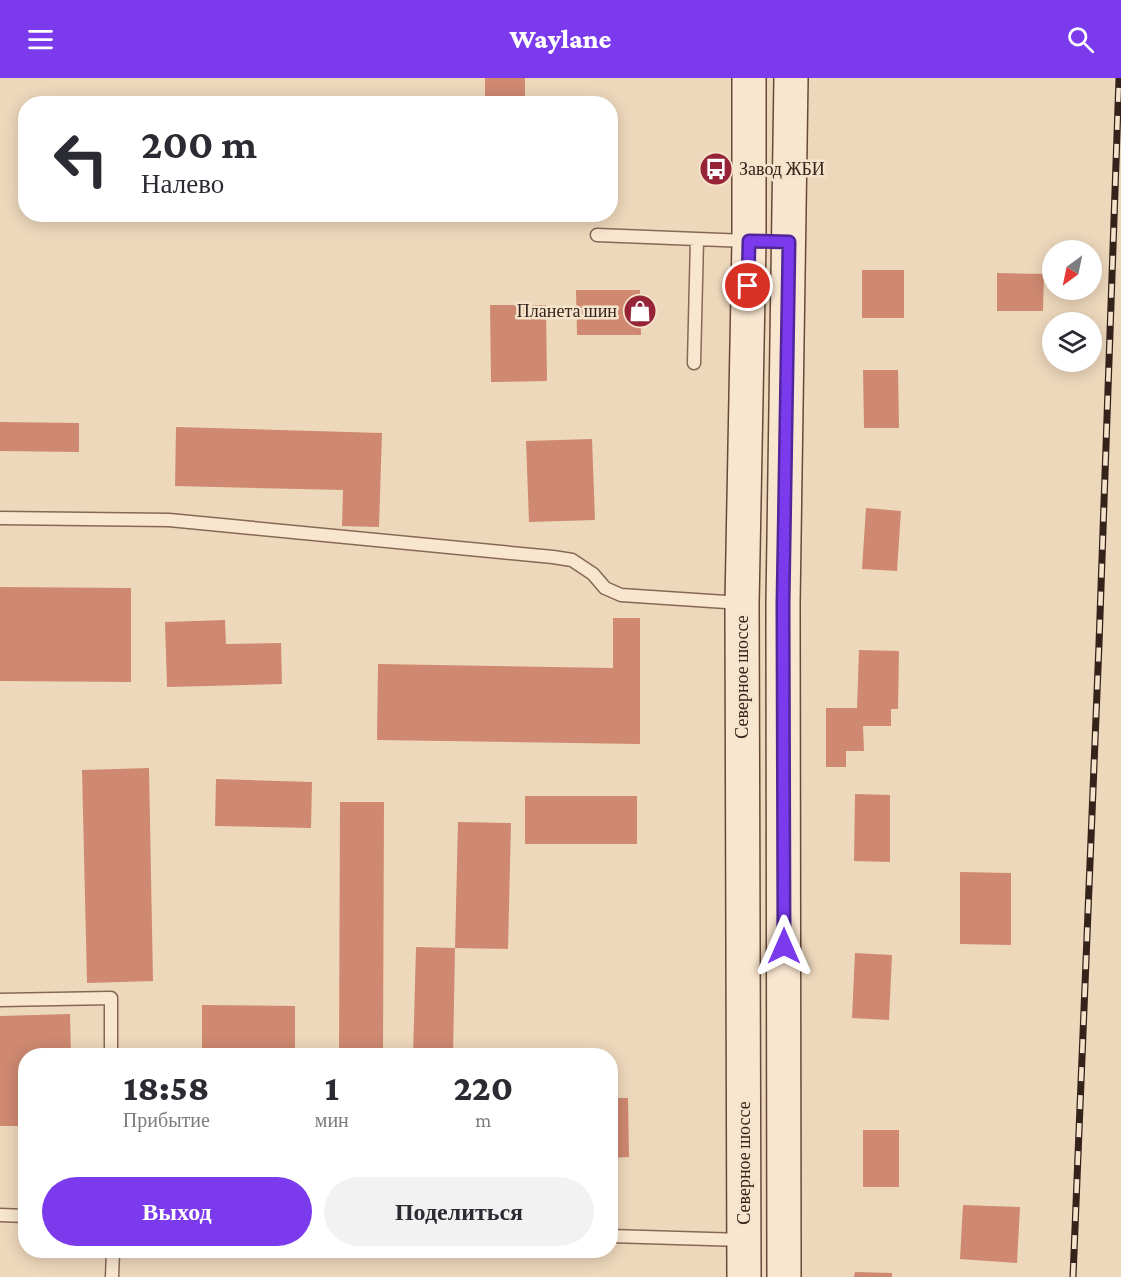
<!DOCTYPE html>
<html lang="ru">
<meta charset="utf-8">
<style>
:root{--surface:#fff;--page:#f2f2f3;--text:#2b2b33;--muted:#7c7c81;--accent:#7c3aed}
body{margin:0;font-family:"Crimson Pro",serif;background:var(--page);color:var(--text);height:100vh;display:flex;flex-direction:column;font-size:22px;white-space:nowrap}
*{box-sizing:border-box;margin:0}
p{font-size:20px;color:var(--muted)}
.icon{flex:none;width:33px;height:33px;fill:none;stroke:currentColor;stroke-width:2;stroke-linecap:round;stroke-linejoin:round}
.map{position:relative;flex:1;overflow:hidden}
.sheet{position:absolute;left:18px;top:970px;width:600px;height:210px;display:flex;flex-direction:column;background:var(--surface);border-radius:24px;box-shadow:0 3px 15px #0003}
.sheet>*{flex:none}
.guide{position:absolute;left:18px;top:18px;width:600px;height:126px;border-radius:24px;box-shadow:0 3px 15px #0003;background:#fff;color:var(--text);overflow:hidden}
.needle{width:39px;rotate:213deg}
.buttons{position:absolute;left:1042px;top:162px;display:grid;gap:12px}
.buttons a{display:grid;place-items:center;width:60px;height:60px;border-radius:50%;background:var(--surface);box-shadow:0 3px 15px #0003;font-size:30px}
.pin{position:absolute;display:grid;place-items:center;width:51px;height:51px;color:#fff;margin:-26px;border:3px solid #fff;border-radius:50%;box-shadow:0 2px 6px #0007}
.me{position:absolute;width:66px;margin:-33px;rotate:0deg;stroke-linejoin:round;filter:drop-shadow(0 0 4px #0008)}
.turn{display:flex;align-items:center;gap:21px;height:126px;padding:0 24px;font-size:27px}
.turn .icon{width:78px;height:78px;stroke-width:2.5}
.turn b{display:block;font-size:42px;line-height:51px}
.eta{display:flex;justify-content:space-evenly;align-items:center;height:102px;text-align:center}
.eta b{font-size:36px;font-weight:800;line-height:42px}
.cta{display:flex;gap:12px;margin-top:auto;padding:12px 24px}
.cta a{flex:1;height:69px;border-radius:36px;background:var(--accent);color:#fff;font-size:24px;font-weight:800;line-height:69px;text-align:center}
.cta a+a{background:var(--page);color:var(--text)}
header{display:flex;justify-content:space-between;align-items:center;height:78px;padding:0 24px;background:var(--accent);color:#fff;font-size:27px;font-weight:800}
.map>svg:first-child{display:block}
.building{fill:#ce8970}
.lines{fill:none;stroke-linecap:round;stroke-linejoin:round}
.service-casing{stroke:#866855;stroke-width:15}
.secondary-casing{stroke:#674939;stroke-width:36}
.service{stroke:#f9e6cf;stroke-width:12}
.secondary{stroke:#f9e6cf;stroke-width:33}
.rail-casing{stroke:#35231b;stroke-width:7}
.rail{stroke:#f6e3cb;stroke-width:4.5;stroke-dasharray:14;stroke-linecap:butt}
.route-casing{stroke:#51269a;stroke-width:15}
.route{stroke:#7c3aed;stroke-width:10}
.labels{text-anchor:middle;stroke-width:5;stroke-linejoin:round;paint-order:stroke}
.poi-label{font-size:18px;fill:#35231b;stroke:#f6e3cb;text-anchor:start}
.street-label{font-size:18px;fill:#35231b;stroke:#f6e3cb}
</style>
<header><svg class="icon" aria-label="menu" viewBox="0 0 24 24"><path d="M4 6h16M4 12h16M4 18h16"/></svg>Waylane<svg class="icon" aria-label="search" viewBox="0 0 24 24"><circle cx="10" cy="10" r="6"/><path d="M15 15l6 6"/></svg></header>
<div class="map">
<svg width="1121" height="1199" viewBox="0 0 1121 1199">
<rect width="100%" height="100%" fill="#eed8bc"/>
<!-- building -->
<path class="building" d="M485,0H525V26H485Z
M862,192H904V240H862Z
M997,195L1044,196L1043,233H997Z
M576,212H640L641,257H577Z
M490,227H546L547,303L491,304Z
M863,292H898L899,350H864Z
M0,344L79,345V374L0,373Z
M176,349L382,355L379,449L342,448L343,412L175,408Z
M592,361L595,442L529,444L526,363Z
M866,430L901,433L897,493L862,491Z
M0,509L131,510V604L0,603Z
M613,540H640V666L377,662L378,586L613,590Z
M225,542L226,566L281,565L282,606L167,609L165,544Z
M859,572L899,573L898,631H891V648H863L864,673H846V689H826V630H857Z
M149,690L153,903L87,905L82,692Z
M216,701L312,704L311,750L215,748Z
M855,716L890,717V784L854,783Z
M525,718H637V766H525Z
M340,724H384L383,978H339Z
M458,744L511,745L508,871L455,870Z
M960,794L1011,795V867L960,866Z
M416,869L455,870L453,978H413Z
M855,875L892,877L889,942L852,940Z
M202,927L295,928V973H202Z
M70,936L71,978H26V1048H0V938Z
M610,1020H628L629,1079L610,1080Z
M863,1052H899V1109H863Z
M963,1127L1020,1129L1017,1185L960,1181Z
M855,1194L892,1195V1199H854Z"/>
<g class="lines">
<!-- service casing -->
<g class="service-casing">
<path id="service" d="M597,157L747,163
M694,285L697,161
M0,440L169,442L553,479L572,482L593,496L605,510L621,517L741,525
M0,922L111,920V978
M0,1137L26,1138
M610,1158L743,1162
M112,1199L113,1173"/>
</g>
<!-- secondary casing -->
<g class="secondary-casing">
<path id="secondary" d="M744,1199L742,526L749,163V0
M784,1199L783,526L791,0"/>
</g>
<!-- service -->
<use href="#service" class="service"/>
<!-- secondary -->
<use href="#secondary" class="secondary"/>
<!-- rail casing -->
<g class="rail-casing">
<path id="rail" d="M1073,1199L1099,566L1119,0"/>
</g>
<!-- rail -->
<use href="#rail" class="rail"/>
</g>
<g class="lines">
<!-- route casing -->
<g class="route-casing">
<path id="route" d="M748,208L749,163L789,164L783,526L784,868"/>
</g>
<!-- route -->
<use href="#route" class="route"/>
</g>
<!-- icons -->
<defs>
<g id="bus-disc" transform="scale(1.725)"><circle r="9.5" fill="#962436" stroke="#f6e3cb"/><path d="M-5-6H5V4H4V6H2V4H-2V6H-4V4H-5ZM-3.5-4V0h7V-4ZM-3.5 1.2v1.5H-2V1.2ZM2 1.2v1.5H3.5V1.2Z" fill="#fff"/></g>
<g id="shop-disc" transform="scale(1.725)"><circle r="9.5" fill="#962436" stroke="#f6e3cb"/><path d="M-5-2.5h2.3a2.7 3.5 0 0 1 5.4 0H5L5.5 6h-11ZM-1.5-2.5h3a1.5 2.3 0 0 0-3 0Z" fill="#fff"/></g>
</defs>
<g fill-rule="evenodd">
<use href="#bus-disc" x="716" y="91"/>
<use href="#shop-disc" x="640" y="233"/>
</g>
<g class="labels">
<!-- poi labels -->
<g class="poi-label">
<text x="739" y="97">Завод ЖБИ</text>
<text x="617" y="239" text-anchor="end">Планета шин</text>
</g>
<!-- street labels -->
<g class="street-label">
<text transform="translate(742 599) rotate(-90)" y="6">Северное шоссе</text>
<text transform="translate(744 1085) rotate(-90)" y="6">Северное шоссе</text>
</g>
</g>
</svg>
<div class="buttons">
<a><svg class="needle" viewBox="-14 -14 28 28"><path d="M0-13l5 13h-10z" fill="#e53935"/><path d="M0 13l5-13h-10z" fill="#7c7c81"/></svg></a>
<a><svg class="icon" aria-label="layers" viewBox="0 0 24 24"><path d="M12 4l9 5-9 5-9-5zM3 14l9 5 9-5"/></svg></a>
</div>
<div class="pin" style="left:748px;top:208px;background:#d93025"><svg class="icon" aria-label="arrive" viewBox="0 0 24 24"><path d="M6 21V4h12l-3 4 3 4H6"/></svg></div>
<svg class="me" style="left:784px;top:868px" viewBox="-20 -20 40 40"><path d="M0-17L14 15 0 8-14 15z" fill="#7c3aed" stroke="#fff" stroke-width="4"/></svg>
<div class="guide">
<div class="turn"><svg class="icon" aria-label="left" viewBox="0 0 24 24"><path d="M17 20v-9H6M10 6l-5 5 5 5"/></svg><div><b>200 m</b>Налево</div></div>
</div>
<section class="sheet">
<div class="eta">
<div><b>18:58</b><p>Прибытие</p></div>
<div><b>1</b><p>мин</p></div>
<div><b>220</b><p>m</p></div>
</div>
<div class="cta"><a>Выход</a><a>Поделиться</a></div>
</section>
</div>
